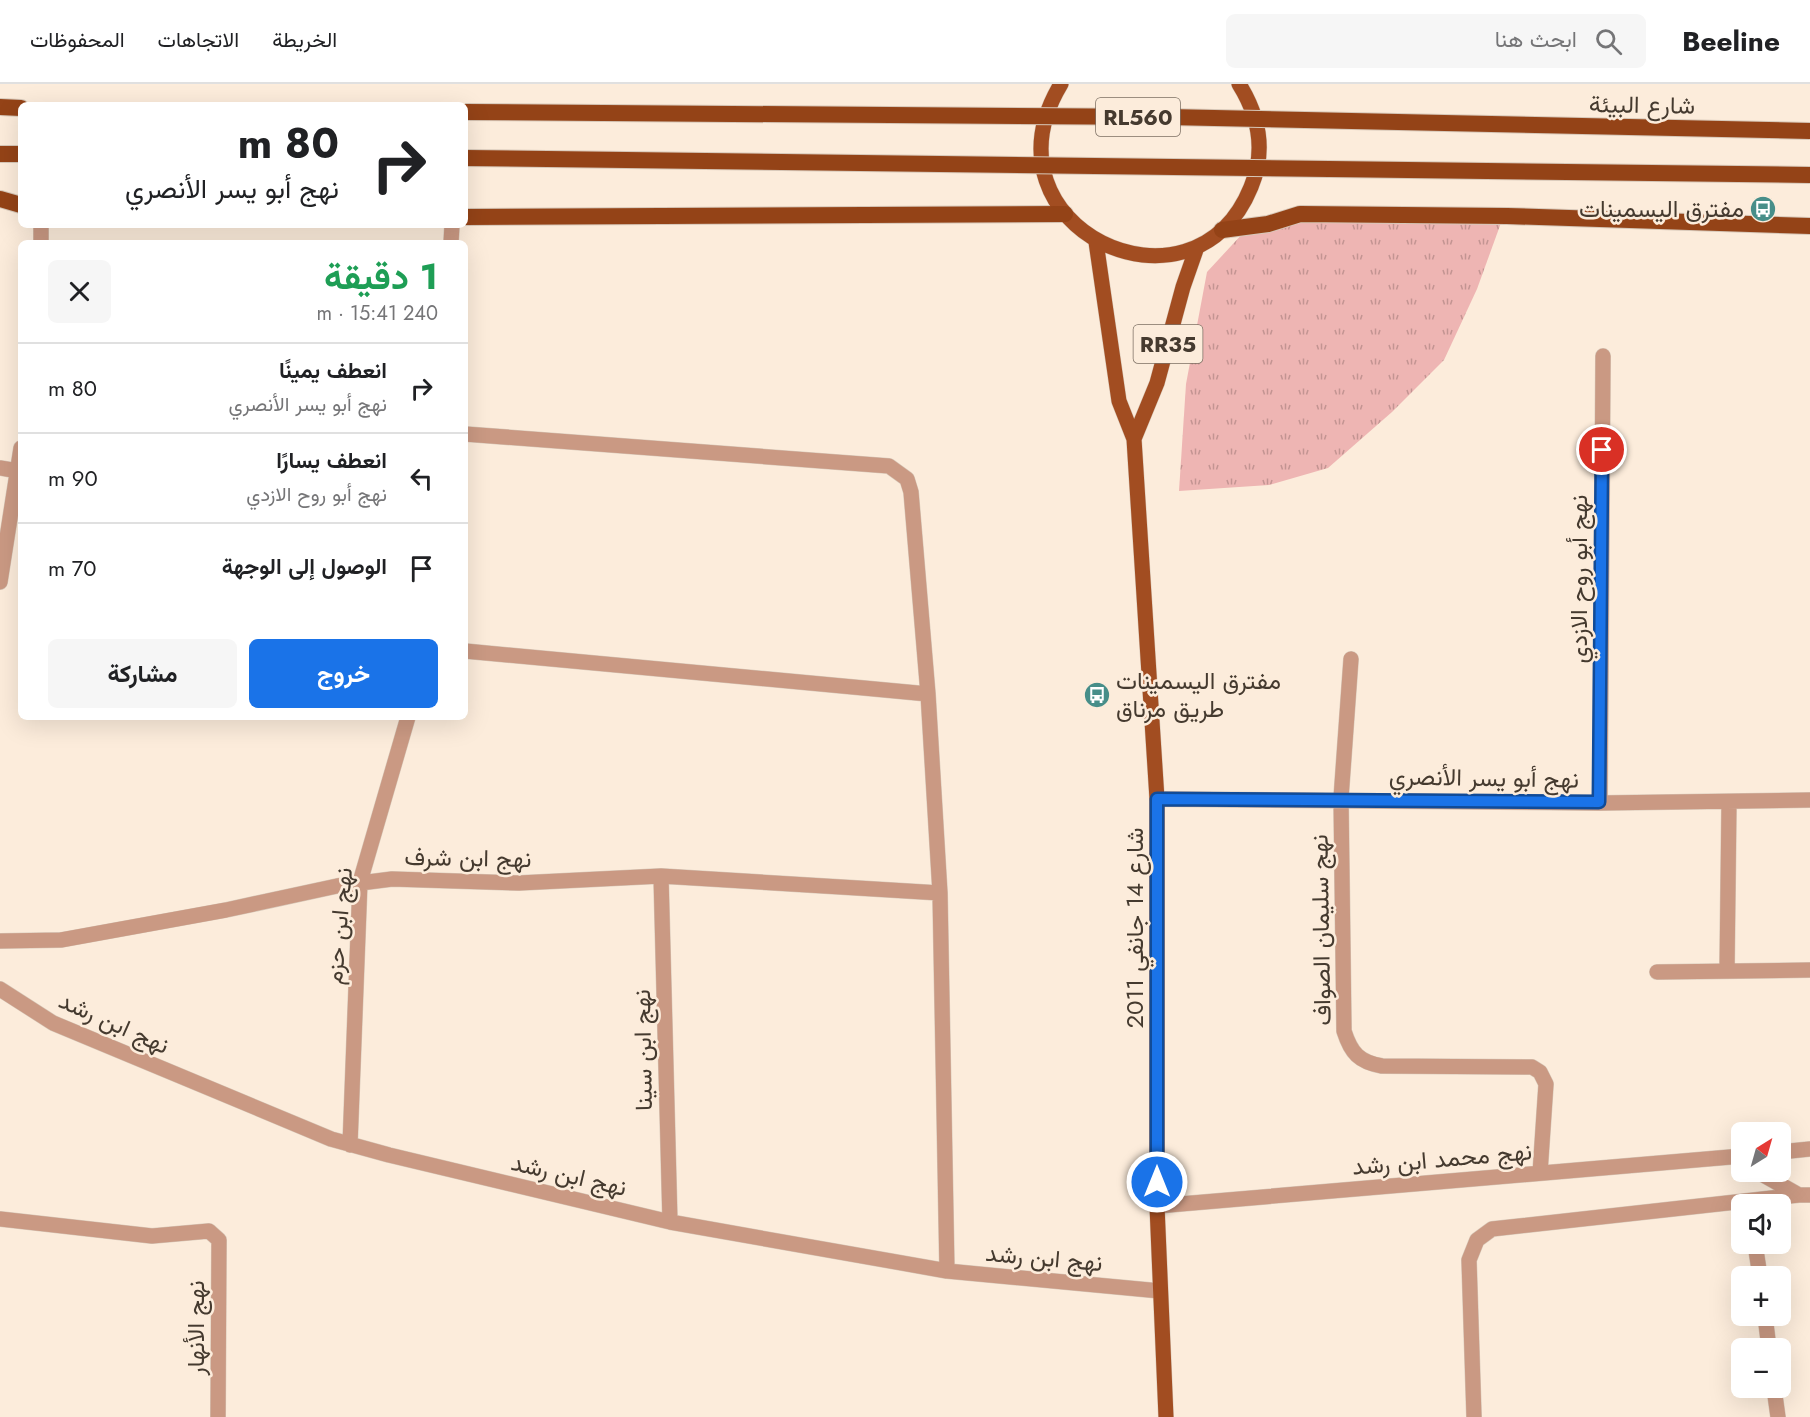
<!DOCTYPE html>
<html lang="ar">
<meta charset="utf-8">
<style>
:root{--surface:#fff;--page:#f6f6f6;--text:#202124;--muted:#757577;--line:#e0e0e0;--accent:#1a73e8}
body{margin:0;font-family:Jost,Vazirmatn,sans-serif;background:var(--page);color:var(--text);direction:rtl;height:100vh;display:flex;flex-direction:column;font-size:22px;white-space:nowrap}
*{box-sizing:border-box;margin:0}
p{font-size:20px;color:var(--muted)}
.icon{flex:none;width:33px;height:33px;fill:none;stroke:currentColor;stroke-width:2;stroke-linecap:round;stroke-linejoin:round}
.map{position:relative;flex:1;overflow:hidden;direction:ltr}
.sheet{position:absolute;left:18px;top:156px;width:450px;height:480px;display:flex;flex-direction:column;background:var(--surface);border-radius:9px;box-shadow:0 6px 24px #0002;direction:rtl}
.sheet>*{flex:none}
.guide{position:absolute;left:18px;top:18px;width:450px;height:126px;border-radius:9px;box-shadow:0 6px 24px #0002;direction:rtl;background:#fff;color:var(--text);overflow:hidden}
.needle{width:39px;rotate:37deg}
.controls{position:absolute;left:1731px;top:1038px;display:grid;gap:12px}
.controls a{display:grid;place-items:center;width:60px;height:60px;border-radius:9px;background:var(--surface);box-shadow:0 6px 24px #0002;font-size:30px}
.pin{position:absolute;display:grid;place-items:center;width:51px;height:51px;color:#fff;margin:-26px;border:3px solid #fff;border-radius:50%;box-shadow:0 2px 6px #0007}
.me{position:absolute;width:66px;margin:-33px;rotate:0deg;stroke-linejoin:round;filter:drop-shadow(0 0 4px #0008)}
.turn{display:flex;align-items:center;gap:21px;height:126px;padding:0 30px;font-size:27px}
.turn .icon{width:78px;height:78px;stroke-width:2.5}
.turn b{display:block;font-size:42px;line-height:51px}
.round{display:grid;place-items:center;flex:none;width:63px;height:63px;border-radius:9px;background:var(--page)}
.headline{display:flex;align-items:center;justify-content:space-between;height:102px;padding:0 30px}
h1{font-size:36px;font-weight:700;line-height:45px;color:#1e9e55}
.primary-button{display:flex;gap:12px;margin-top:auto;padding:12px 30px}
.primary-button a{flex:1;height:69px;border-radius:9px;background:var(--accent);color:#fff;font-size:24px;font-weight:700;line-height:69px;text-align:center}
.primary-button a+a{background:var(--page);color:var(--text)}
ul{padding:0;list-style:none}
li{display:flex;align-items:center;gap:18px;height:90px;padding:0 30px;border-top:2px solid var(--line)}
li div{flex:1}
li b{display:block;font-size:22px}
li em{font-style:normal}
header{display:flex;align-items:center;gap:36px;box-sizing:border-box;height:84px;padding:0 30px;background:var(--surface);border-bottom:2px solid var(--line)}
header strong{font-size:28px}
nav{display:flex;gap:33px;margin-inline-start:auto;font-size:21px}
.search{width:420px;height:54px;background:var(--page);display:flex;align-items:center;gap:15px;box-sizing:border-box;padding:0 21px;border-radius:9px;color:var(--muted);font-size:22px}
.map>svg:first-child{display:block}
.grass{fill:url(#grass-tufts)}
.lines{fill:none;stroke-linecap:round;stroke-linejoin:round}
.minor-casing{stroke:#d7c8b9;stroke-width:16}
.primary-casing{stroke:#d7c8b9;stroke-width:16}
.trunk-casing{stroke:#d7c8b9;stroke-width:18}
.minor{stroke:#ca9983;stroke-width:15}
.primary{stroke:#a24d21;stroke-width:15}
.trunk{stroke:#944317;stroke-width:16}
.trunk-bridge-casing{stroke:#d7c8b9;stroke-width:18;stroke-linecap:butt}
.trunk-bridge{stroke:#944317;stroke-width:16}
.route-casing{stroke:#114b97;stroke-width:15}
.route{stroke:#1a73e8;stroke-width:10}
.labels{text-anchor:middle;stroke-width:5;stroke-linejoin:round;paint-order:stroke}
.shield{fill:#fcecdb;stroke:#7c6f63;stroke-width:1.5}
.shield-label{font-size:22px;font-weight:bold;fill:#453a2f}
.street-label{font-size:24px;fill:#453a2f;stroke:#fcecdb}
.poi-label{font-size:24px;fill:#453a2f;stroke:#fcecdb;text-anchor:end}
</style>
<header>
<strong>Beeline</strong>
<div class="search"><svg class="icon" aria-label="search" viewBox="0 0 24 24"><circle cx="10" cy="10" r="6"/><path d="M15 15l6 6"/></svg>ابحث هنا</div>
<nav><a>الخريطة</a><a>الاتجاهات</a><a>المحفوظات</a></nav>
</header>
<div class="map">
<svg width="1810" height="1333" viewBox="0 0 1810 1333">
<defs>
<pattern id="grass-tufts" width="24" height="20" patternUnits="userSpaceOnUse" patternTransform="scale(1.5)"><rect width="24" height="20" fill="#eeb5b3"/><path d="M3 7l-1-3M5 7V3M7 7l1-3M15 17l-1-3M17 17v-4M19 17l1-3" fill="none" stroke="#c39492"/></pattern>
</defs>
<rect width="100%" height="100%" fill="#fcecdb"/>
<!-- grass -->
<path class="grass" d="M1299,124L1506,125L1477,205L1444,276L1392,328L1328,384L1269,401L1179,407L1186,300L1207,188L1244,148Z"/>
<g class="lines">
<!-- minor casing -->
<g class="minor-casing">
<path id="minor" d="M41,159V141
M451,159L452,141
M465,350L889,382L907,395L911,408L928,610L940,809L947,1187
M0,384L18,387
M0,498L21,364
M465,567L928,610
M1351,575L1341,714L1344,947C1351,969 1359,978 1382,982L1532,983L1540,988L1546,1000L1540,1089
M1157,715L1600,719L1810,716
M1600,719L1603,272
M661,792L670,1138
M0,857L61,856L226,826L337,802L392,795L519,799L661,792L940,809
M1727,886L1729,719
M1657,888L1810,886
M0,905L53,939L331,1055L389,1071L670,1138L947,1187L1160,1207
M350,1061L360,798L408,633
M1780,1068L1810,1065
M1758,1088L1799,1111H1810
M1157,1122L1742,1072
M0,1135L152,1152L209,1147L219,1156L218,1333
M1755,1160L1760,1192
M1765,1232L1769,1264
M1774,1304L1778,1333
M1474,1333L1469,1176L1477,1156L1492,1145L1799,1111"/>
</g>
<!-- primary casing -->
<g class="primary-casing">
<path id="primary" d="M1061,0C975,143 1193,246 1251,103C1266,67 1259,32 1239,0
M1096,158L1119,317L1134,355L1157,715V1122L1166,1333
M1134,355L1157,299L1183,203L1197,163"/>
</g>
<!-- trunk casing -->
<g class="trunk-casing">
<path id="trunk" d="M0,23L21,24
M0,70H21
M0,115L21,121
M465,133L1065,130
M1222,146L1268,140L1300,130L1507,132L1810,142"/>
</g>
<!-- minor -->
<use href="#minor" class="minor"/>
<!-- primary -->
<use href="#primary" class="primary"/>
<!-- trunk -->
<use href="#trunk" class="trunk"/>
<!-- trunk-bridge casing -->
<g class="trunk-bridge-casing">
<path id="trunk-bridge" d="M465,28L1168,33L1810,47
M465,74L1810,91"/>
</g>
<!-- trunk-bridge -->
<use href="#trunk-bridge" class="trunk-bridge"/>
</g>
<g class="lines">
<!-- route casing -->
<g class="route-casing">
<path id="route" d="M1157,1098V715L1599,718L1602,366"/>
</g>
<!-- route -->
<use href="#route" class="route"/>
</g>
<!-- icons -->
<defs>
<g id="bus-disc" transform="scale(1.35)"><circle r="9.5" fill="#478e89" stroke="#fcecdb"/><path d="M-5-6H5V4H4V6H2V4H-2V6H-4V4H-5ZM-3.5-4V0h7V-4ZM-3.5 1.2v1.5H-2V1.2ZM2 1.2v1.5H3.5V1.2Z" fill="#fff"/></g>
</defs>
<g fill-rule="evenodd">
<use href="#bus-disc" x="1763" y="125"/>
<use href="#bus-disc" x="1097" y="611"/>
</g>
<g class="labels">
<!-- shield labels -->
<g class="shield">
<rect x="1096" y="14" width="84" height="38" rx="4.5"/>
<rect x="1133.5" y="241" width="69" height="38" rx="4.5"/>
</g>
<g class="shield-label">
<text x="1138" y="41">RL560</text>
<text x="1168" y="268">RR35</text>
</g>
<!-- street labels -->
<g class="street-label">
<text transform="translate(1642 21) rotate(1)" y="8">شارع البيئة</text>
<text transform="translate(1579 495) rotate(-90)" y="8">نهج أبو روح الازدي</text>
<text transform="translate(1484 694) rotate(1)" y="8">نهج أبو يسر الأنصري</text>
<text transform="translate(468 774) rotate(1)" y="8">نهج ابن شرف</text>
<text transform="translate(339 842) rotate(-85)" y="8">نهج ابن حزم</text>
<text transform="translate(1135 844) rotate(-90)" y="8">شارع 14 جانفي 2011</text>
<text transform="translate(1321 846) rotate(-91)" y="8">نهج سليمان الصواف</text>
<text transform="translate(114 939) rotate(24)" y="8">نهج ابن رشد</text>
<text transform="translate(643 966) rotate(-91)" y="8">نهج ابن سينا</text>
<text transform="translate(1442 1075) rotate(-5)" y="8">نهج محمد ابن رشد</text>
<text transform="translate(569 1091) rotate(13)" y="8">نهج ابن رشد</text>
<text transform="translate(1044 1174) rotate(5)" y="8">نهج ابن رشد</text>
<text transform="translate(196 1244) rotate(-90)" y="8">نهج الأنهار</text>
</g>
<!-- poi labels -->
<g class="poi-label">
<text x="1744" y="133">مفترق اليسمينات</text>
<text x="1116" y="605" text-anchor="start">مفترق اليسمينات<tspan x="1116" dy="28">طريق مرناق</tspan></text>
</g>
</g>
</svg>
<div class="controls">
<a><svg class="needle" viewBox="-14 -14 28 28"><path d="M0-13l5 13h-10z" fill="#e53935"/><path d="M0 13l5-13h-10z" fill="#757577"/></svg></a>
<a><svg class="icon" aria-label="sound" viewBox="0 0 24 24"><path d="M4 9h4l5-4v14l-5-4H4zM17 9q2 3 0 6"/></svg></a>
<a>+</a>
<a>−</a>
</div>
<div class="pin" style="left:1602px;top:366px;background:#d93025"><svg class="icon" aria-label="arrive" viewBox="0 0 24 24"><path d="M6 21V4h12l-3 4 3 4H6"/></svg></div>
<svg class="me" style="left:1157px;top:1098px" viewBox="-20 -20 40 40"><circle r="17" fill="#1a73e8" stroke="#fff" stroke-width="3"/><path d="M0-11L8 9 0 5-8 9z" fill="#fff"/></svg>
<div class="guide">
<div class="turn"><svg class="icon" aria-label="right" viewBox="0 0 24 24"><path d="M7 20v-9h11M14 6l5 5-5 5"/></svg><div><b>80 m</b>نهج أبو يسر الأنصري</div></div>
</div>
<section class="sheet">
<div class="headline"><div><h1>1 دقيقة</h1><p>240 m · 15:41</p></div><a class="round"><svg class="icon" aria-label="close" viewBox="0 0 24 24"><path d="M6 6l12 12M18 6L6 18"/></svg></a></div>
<ul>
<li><svg class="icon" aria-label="right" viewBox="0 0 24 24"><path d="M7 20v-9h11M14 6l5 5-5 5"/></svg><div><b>انعطف يمينًا</b><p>نهج أبو يسر الأنصري</p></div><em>80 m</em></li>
<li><svg class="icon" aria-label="left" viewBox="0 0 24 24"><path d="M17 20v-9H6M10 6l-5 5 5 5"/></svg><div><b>انعطف يسارًا</b><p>نهج أبو روح الازدي</p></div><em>90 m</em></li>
<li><svg class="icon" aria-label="arrive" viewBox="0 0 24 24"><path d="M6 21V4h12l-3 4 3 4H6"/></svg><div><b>الوصول إلى الوجهة</b></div><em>70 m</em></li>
</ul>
<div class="primary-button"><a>خروج</a><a>مشاركة</a></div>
</section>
</div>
